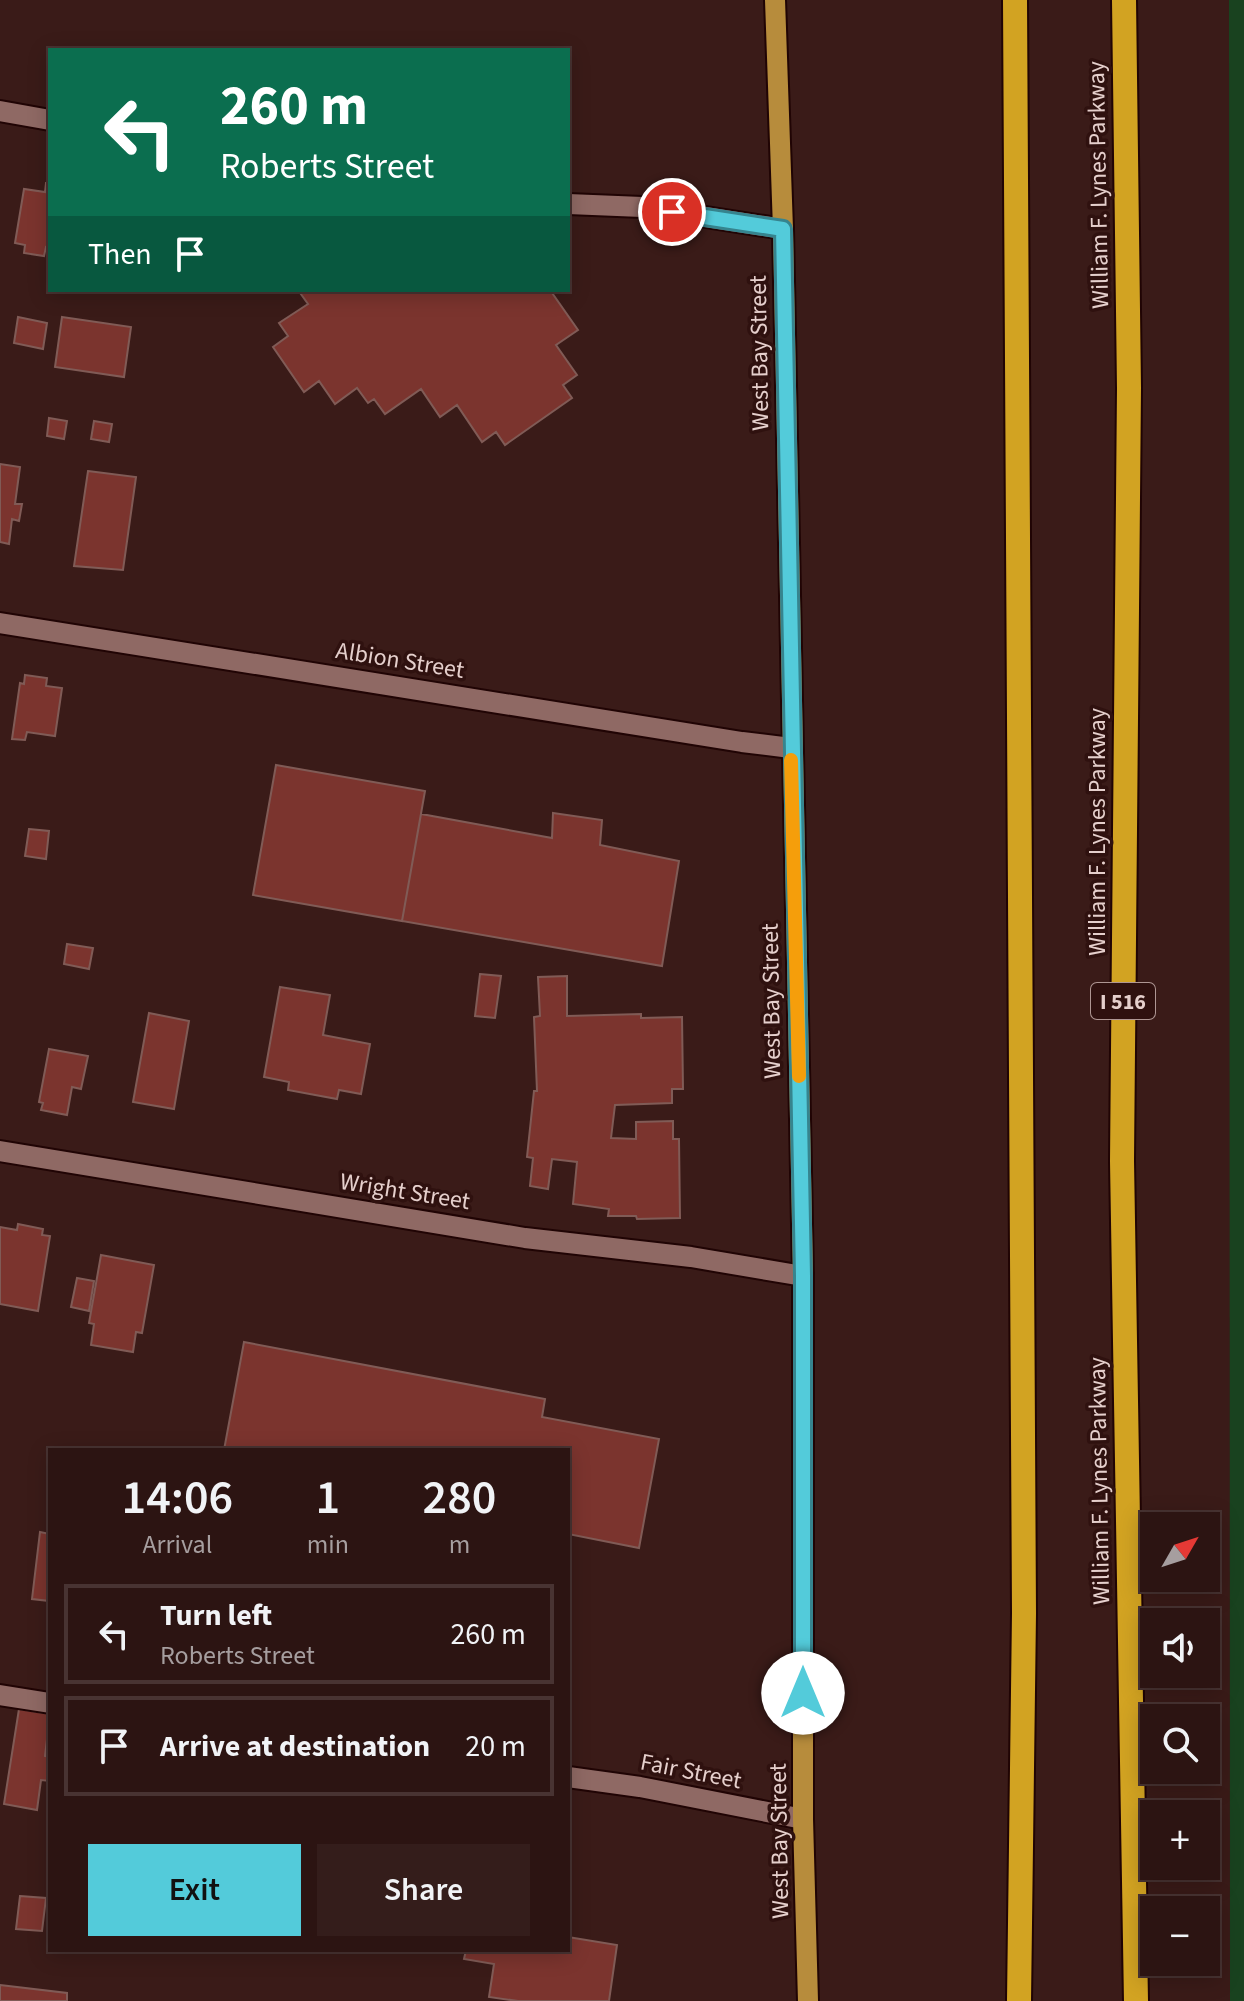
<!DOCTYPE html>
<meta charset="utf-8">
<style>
:root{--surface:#2c1412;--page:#341d1b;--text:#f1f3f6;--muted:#a69e9f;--line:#483332;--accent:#53cbda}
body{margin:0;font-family:"Source Sans 3",sans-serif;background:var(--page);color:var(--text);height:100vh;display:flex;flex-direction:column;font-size:30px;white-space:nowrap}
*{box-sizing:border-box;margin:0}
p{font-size:26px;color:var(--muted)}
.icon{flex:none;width:44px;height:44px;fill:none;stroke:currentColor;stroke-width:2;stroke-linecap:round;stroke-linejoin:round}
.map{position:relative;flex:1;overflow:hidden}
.panel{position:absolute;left:48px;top:1448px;width:522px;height:504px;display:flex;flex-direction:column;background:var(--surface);border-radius:0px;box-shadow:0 4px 20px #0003,0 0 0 2px var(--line)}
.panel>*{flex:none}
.guide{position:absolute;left:48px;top:48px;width:522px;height:244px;border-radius:0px;box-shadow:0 4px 20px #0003,0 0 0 2px var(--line);background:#0b6e4f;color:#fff;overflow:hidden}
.needle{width:52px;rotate:51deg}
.buttons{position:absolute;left:1140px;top:1512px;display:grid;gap:16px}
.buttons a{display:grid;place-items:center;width:80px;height:80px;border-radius:0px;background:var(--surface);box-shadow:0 4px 20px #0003,0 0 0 2px var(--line);font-size:40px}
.pin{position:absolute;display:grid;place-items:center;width:68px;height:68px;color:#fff;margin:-34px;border:4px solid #fff;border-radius:50%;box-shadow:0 2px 8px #0007}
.me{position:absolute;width:88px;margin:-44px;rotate:0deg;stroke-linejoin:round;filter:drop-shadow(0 0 6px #0008)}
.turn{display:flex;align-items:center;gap:28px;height:168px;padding:0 40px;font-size:36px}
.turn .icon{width:104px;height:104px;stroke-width:2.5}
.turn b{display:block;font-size:56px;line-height:68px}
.then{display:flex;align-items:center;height:76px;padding:0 40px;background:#0003;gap:16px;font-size:30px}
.eta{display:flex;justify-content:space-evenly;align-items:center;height:136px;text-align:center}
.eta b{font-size:48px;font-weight:600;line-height:56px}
.button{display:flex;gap:16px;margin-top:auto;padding:16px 40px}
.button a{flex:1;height:92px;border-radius:0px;background:var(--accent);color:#111;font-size:32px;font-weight:600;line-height:92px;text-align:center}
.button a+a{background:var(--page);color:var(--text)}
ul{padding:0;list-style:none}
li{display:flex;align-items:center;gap:24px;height:100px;margin:0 16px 12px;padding:0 24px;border:4px solid var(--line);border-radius:0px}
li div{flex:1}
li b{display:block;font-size:30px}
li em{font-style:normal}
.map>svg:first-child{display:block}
.green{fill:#19421f}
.building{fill:#7b342e;stroke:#805b56;stroke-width:2}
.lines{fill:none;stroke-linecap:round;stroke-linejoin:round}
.minor-casing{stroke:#200404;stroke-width:24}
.tertiary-casing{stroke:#200404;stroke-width:24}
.primary-casing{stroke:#200404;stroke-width:24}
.motorway-casing{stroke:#200404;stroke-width:28}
.minor{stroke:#8f6964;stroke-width:20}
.tertiary{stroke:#8f6964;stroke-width:20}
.primary{stroke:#b78c3c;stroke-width:20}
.motorway{stroke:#d2a322;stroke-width:24}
.route-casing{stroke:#36848e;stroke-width:20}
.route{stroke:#53cbda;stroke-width:14}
.slow{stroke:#f59e0b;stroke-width:14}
.labels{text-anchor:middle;stroke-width:7;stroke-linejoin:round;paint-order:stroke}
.shield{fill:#2f110f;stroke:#ae9693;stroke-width:2}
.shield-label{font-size:22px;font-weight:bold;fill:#e5cfcc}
.street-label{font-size:24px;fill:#e5cfcc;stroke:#2f110f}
</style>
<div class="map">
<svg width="1244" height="2001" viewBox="0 0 1244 2001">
<rect width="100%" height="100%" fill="#3a1b18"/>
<!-- green -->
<path class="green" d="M1229,0H1244V2001H1230Z"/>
<!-- building -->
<path class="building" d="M46,183H50V248L46,247L44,256L24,253L25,245L15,243L24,189L45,192Z
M298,290H550L578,330L556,345L577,375L563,385L572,398L505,445L496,432L482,442L457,405L440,417L421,389L385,414L374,399L368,403L357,388L335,404L319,381L304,392L273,347L288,336L279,323L308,304Z
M18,317L47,323L43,349L14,343Z
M62,317L131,327L124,377L55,367Z
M49,418L67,421L64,439L47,436Z
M94,421L112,424L109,442L91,439Z
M0,464L20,467L15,504H22L19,521L12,519L9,544L0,542Z
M88,471L136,477L123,570L74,566Z
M25,675L47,678L46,686L62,688L55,736L27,732L25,740L12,739L20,683L24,684Z
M276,765L425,791L402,921L253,895Z
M553,813L602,820L600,845L679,861L662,966L402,921L421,814L552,838Z
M29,829L49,831L46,859L25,856Z
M67,944L93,948L89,969L64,964Z
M480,974L501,976L495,1018L475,1016Z
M567,976V1016L641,1014V1018L682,1017L683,1089H672V1103L615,1105L611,1138L636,1139V1122L673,1121V1139H679L680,1218L637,1219L636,1216H608L609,1209L573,1204L577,1162L552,1159L548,1189L530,1186L533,1158L527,1157L534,1091H537L534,1017L540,1016L538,977Z
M280,987L330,995L323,1035L370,1044L361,1094L339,1090L337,1099L288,1090L289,1082L264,1077Z
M149,1013L189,1021L174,1109L133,1102Z
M49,1049L88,1056L81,1089L72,1087L67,1115L41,1110L43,1103L39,1102Z
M18,1224L43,1229L42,1235L50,1236L38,1311L0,1304V1227L17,1230Z
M101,1255L154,1265L142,1333L136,1332L133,1352L91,1345L94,1324L89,1323Z
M77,1278L94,1281L89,1311L71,1307Z
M244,1342L545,1399L542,1417L659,1439L639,1548L568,1534V1450H224Z
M40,1532L50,1534V1613L48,1612L49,1601L32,1599Z
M19,1709L50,1714L45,1756L50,1757V1781L41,1780L37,1810L4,1804Z
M20,1896L46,1898L42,1931L16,1929Z
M568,1937L617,1945L609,2001H518L489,1997L494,1964L464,1959L466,1950H568Z
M0,1985L67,1993V2001H0Z"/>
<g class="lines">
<!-- minor casing -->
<g class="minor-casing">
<path id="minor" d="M0,111L50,120
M568,204L642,207L783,229
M0,623L742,742L791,748
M0,1151L525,1238L691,1257L803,1276"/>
</g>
<!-- tertiary casing -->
<g class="tertiary-casing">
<path id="tertiary" d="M0,1695L50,1703
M568,1777L640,1787L803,1819"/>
</g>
<!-- primary casing -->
<g class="primary-casing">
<path id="primary" d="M775,0L783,229L803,1276V1819L808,2001"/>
</g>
<!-- motorway casing -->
<g class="motorway-casing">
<path id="motorway" d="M1015,0L1024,1613L1019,2001
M1124,0L1129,388L1122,1161L1136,2001"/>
</g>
<!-- minor -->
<use href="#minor" class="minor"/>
<!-- tertiary -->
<use href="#tertiary" class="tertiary"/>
<!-- primary -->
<use href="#primary" class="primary"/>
<!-- motorway -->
<use href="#motorway" class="motorway"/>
</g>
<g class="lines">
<!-- route casing -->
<g class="route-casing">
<path id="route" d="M672,212L783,229L803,1276V1693"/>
</g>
<!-- route -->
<use href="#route" class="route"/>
<!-- slow -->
<path class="slow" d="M791,760L799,1076"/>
</g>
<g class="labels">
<!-- shield labels -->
<rect class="shield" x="1091" y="983" width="64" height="36" rx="6"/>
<g class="shield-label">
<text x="1123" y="1009">I 516</text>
</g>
<!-- street labels -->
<g class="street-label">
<text transform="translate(1098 185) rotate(-91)" y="8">William F. Lynes Parkway</text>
<text transform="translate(759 353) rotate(-91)" y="8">West Bay Street</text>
<text transform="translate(400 660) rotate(9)" y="8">Albion Street</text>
<text transform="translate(1097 832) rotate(-90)" y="8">William F. Lynes Parkway</text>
<text transform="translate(771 1001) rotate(-91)" y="8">West Bay Street</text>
<text transform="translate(405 1191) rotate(9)" y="8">Wright Street</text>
<text transform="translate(1099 1481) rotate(-91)" y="8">William F. Lynes Parkway</text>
<text transform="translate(691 1771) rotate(11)" y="8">Fair Street</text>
<text transform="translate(779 1841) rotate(-91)" y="8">West Bay Street</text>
</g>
</g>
</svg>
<div class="buttons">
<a><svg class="needle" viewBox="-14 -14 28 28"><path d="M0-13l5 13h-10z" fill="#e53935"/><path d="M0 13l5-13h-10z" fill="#a69e9f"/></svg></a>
<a><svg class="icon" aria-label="sound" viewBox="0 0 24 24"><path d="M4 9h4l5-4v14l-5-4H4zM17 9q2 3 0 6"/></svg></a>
<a><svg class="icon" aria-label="search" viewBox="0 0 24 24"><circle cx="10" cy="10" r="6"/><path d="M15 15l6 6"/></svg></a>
<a>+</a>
<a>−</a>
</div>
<div class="pin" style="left:672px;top:212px;background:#d93025"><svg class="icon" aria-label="arrive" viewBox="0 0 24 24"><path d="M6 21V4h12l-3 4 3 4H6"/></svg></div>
<svg class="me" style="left:803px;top:1693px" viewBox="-20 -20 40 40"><circle r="19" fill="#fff"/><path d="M0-13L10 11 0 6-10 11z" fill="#53cbda"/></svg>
<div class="guide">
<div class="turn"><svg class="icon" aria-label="left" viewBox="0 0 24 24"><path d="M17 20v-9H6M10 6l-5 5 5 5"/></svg><div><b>260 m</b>Roberts Street</div></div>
<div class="then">Then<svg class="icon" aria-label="arrive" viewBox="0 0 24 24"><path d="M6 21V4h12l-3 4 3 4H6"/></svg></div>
</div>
<section class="panel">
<div class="eta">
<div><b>14:06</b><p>Arrival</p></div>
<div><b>1</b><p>min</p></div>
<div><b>280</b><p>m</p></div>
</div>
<ul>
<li><svg class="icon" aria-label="left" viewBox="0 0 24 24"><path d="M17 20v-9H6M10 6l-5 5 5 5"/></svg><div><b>Turn left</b><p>Roberts Street</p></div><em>260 m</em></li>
<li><svg class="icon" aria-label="arrive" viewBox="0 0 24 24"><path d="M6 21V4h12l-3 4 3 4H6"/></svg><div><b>Arrive at destination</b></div><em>20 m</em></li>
</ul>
<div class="button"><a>Exit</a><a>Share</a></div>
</section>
</div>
